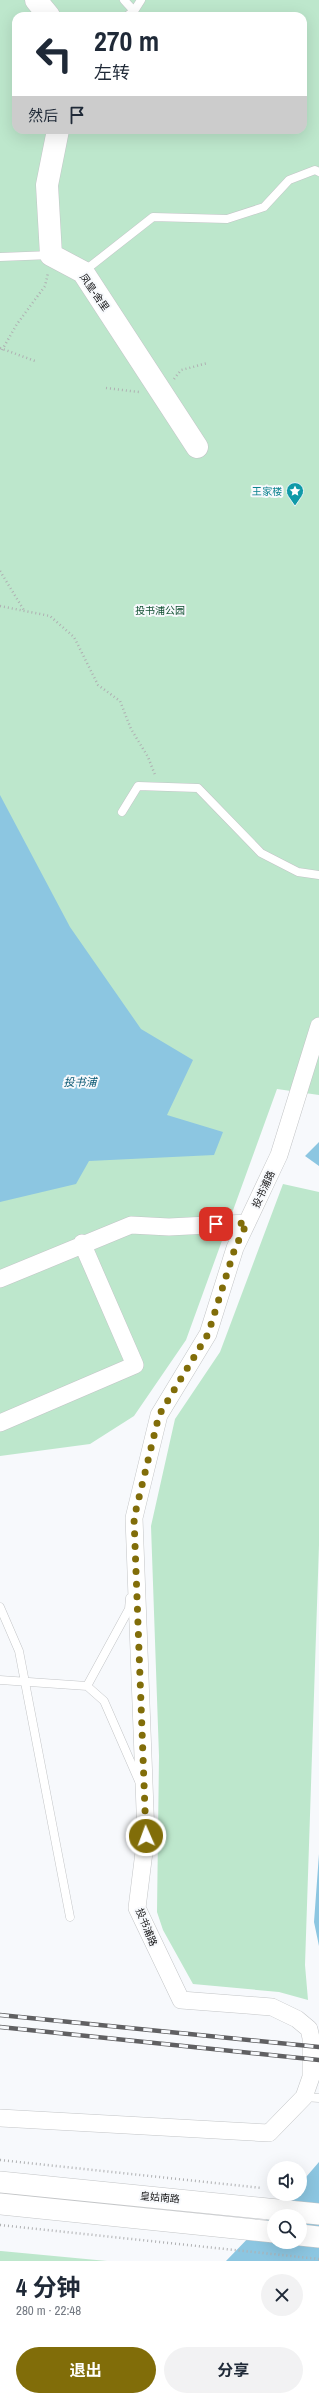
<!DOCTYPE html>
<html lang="zh">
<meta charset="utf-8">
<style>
:root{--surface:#fff;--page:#f2f2f3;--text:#1f2937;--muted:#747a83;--accent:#816d09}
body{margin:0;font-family:"Archivo Narrow","Noto Sans SC",sans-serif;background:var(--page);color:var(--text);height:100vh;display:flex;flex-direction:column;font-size:15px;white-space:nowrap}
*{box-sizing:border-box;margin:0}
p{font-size:13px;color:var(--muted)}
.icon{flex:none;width:22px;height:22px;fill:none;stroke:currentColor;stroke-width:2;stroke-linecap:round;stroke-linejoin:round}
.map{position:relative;height:2261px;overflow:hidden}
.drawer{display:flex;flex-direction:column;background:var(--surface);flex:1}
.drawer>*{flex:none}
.banner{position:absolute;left:12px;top:12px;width:295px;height:122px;border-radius:12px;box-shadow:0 4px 16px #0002;background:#fff;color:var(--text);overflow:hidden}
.controls{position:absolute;left:267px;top:2161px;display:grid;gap:8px}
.controls a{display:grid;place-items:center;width:40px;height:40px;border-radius:50%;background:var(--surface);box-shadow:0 4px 16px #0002;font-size:20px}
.pin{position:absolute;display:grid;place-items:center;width:34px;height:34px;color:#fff;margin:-17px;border-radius:8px;box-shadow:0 2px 6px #0006}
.me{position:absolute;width:44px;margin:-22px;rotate:358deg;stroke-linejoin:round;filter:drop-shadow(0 0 3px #0008)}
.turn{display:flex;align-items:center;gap:14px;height:84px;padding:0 16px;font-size:18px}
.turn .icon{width:52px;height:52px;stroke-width:2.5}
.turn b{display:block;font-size:28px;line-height:34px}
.then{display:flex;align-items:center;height:38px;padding:0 16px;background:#0003;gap:8px;font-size:15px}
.round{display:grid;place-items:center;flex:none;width:42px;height:42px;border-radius:21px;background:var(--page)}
.head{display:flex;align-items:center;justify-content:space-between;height:68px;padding:0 16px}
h1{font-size:24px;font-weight:700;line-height:30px}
.button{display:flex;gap:8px;margin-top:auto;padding:8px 16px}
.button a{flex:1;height:46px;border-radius:24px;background:var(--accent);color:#fff;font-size:16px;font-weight:700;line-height:46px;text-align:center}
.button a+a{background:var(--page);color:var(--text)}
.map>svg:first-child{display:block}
.green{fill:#bde7cc;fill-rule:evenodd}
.water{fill:#8cc6e1;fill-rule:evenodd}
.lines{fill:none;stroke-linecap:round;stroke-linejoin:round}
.service-casing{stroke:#c3c5c7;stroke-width:9}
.minor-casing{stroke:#c3c5c7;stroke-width:18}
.tertiary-casing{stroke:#c3c5c7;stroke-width:22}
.secondary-casing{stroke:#c3c5c7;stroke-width:23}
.path{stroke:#afb0b2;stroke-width:2.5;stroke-dasharray:1 3;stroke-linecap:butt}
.service{stroke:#fff;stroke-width:8}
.minor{stroke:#fff;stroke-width:17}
.tertiary{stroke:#fff;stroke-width:21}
.secondary{stroke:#fff;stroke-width:22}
.rail-casing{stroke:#606062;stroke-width:4.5}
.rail{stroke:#f7f9fc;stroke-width:3;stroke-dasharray:9;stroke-linecap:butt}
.route{stroke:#816d09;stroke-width:7;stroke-dasharray:0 12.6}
.labels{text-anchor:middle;stroke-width:4;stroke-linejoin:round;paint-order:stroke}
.street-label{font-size:10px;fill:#151516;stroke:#f7f9fc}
.culture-label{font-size:10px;fill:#0d838f;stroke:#f7f9fc;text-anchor:end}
.park-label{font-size:10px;fill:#104e30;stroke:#f7f9fc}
.water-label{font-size:11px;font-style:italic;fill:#065671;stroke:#f7f9fc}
</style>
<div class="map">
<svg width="319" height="2261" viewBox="0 0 319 2261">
<rect width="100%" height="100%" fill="#f7f9fc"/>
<!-- green -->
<path class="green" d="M0,0H319V1095L277,1089L186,1340L134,1416L90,1444L0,1456ZM16,16H303V130H16Z
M283,1184L319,1192V1545L305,1965L308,2000L279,1992L193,1984L163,1930L157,1912L159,1756L151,1526L175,1419L220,1352Z
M0,2251H1L107,2261H0Z"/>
<!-- water -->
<path class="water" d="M0,795L70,927L141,1029L193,1060L167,1115L223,1132L214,1155L89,1161L76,1184L0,1202Z
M319,1142V1166L305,1156Z
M319,1854V1946L314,1922Z
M319,2162V2261H226L291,2194H300V2184ZM274,2216H300V2242H274Z"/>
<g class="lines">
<!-- service casing -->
<g class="service-casing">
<path id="service" d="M124,0L134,11V15
M127,16L134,11L141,0
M0,257L51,255
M83,272L153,217L227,219L264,207L289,180L315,170L319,172
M122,812L138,786L198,788L261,853L298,872L319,875
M130,1598L129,1609L87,1686L104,1701L139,1781
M0,1607L19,1651L70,1917
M0,1680L87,1686
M304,2097L319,2098"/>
</g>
<!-- minor casing -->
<g class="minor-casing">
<path id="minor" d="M0,1279L131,1225L169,1227L247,1223
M0,1423L135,1365L82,1243
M0,2118L269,2133L304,2097L311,2077V2038L309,2029L297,2019L272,2007L181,2000L137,1908L146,1836L134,1518L159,1415L208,1334L235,1248L279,1155L319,1026"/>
</g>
<!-- tertiary casing -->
<g class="tertiary-casing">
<path id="tertiary" d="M0,2182L319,2214
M0,2204L274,2232
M300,2235L319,2237"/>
</g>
<!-- secondary casing -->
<g class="secondary-casing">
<path id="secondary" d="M36,0L49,16
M58,130L47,185L51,255L83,272L197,447"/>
</g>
<!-- path -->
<path class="path" d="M0,348L35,361
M2,350L17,324L45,286L48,273
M174,379L181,370L208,363
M106,388L139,392
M0,571L25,612
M0,606L50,616L74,637L98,685L120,701L131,729L148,757L155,775
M0,2160L262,2188
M0,2225L319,2259"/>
<!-- service -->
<use href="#service" class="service"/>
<!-- minor -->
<use href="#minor" class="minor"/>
<!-- tertiary -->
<use href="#tertiary" class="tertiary"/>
<!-- secondary -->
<use href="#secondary" class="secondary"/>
<!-- rail casing -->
<g class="rail-casing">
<path id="rail" d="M0,2015L319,2047
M0,2027L319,2060"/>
</g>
<!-- rail -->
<use href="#rail" class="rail"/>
</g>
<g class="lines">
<!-- route -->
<path class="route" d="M146,1836L134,1518L159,1415L208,1334L235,1248L247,1223L216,1224"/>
</g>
<!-- icons -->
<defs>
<g id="sight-pin" transform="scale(0.9)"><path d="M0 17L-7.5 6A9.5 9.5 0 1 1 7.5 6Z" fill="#0f9aa8" stroke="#f7f9fc"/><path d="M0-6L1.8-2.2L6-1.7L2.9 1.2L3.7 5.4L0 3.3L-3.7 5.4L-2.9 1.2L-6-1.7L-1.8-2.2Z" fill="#fff"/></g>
</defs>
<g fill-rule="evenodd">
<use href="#sight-pin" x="295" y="491"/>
</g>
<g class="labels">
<!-- street labels -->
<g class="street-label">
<text transform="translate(95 292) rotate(55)" y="4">凤皇-舍里</text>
<text transform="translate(263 1189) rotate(-65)" y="4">投书浦路</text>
<text transform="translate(147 1927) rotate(68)" y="4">投书浦路</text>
<text transform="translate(160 2197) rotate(5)" y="4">皇姑南路</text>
</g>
<!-- culture labels -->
<g class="culture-label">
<text x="282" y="495">王家楼</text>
</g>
<!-- park labels -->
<g class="park-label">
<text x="160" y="614">投书浦公园</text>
</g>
<!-- water labels -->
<g class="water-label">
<text x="80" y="1086">投书浦</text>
</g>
</g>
</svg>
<div class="controls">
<a><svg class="icon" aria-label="sound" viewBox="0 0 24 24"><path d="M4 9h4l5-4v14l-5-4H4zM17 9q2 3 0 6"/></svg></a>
<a><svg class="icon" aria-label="search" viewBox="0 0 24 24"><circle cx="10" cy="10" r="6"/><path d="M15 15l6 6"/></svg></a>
</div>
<div class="pin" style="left:216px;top:1224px;background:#d93025"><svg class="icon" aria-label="arrive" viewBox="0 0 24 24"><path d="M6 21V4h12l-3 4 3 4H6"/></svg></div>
<svg class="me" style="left:146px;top:1836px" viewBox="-20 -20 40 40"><circle r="17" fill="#816d09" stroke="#fff" stroke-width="3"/><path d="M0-11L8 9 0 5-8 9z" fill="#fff"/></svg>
<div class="banner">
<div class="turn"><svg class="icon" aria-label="left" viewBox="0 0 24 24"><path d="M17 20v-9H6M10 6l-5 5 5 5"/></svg><div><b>270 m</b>左转</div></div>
<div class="then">然后<svg class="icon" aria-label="arrive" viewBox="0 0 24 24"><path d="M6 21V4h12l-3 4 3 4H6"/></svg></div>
</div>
</div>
<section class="drawer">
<div class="head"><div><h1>4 分钟</h1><p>280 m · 22:48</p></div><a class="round"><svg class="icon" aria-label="close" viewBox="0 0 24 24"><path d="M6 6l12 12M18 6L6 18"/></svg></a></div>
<div class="button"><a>退出</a><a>分享</a></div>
</section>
